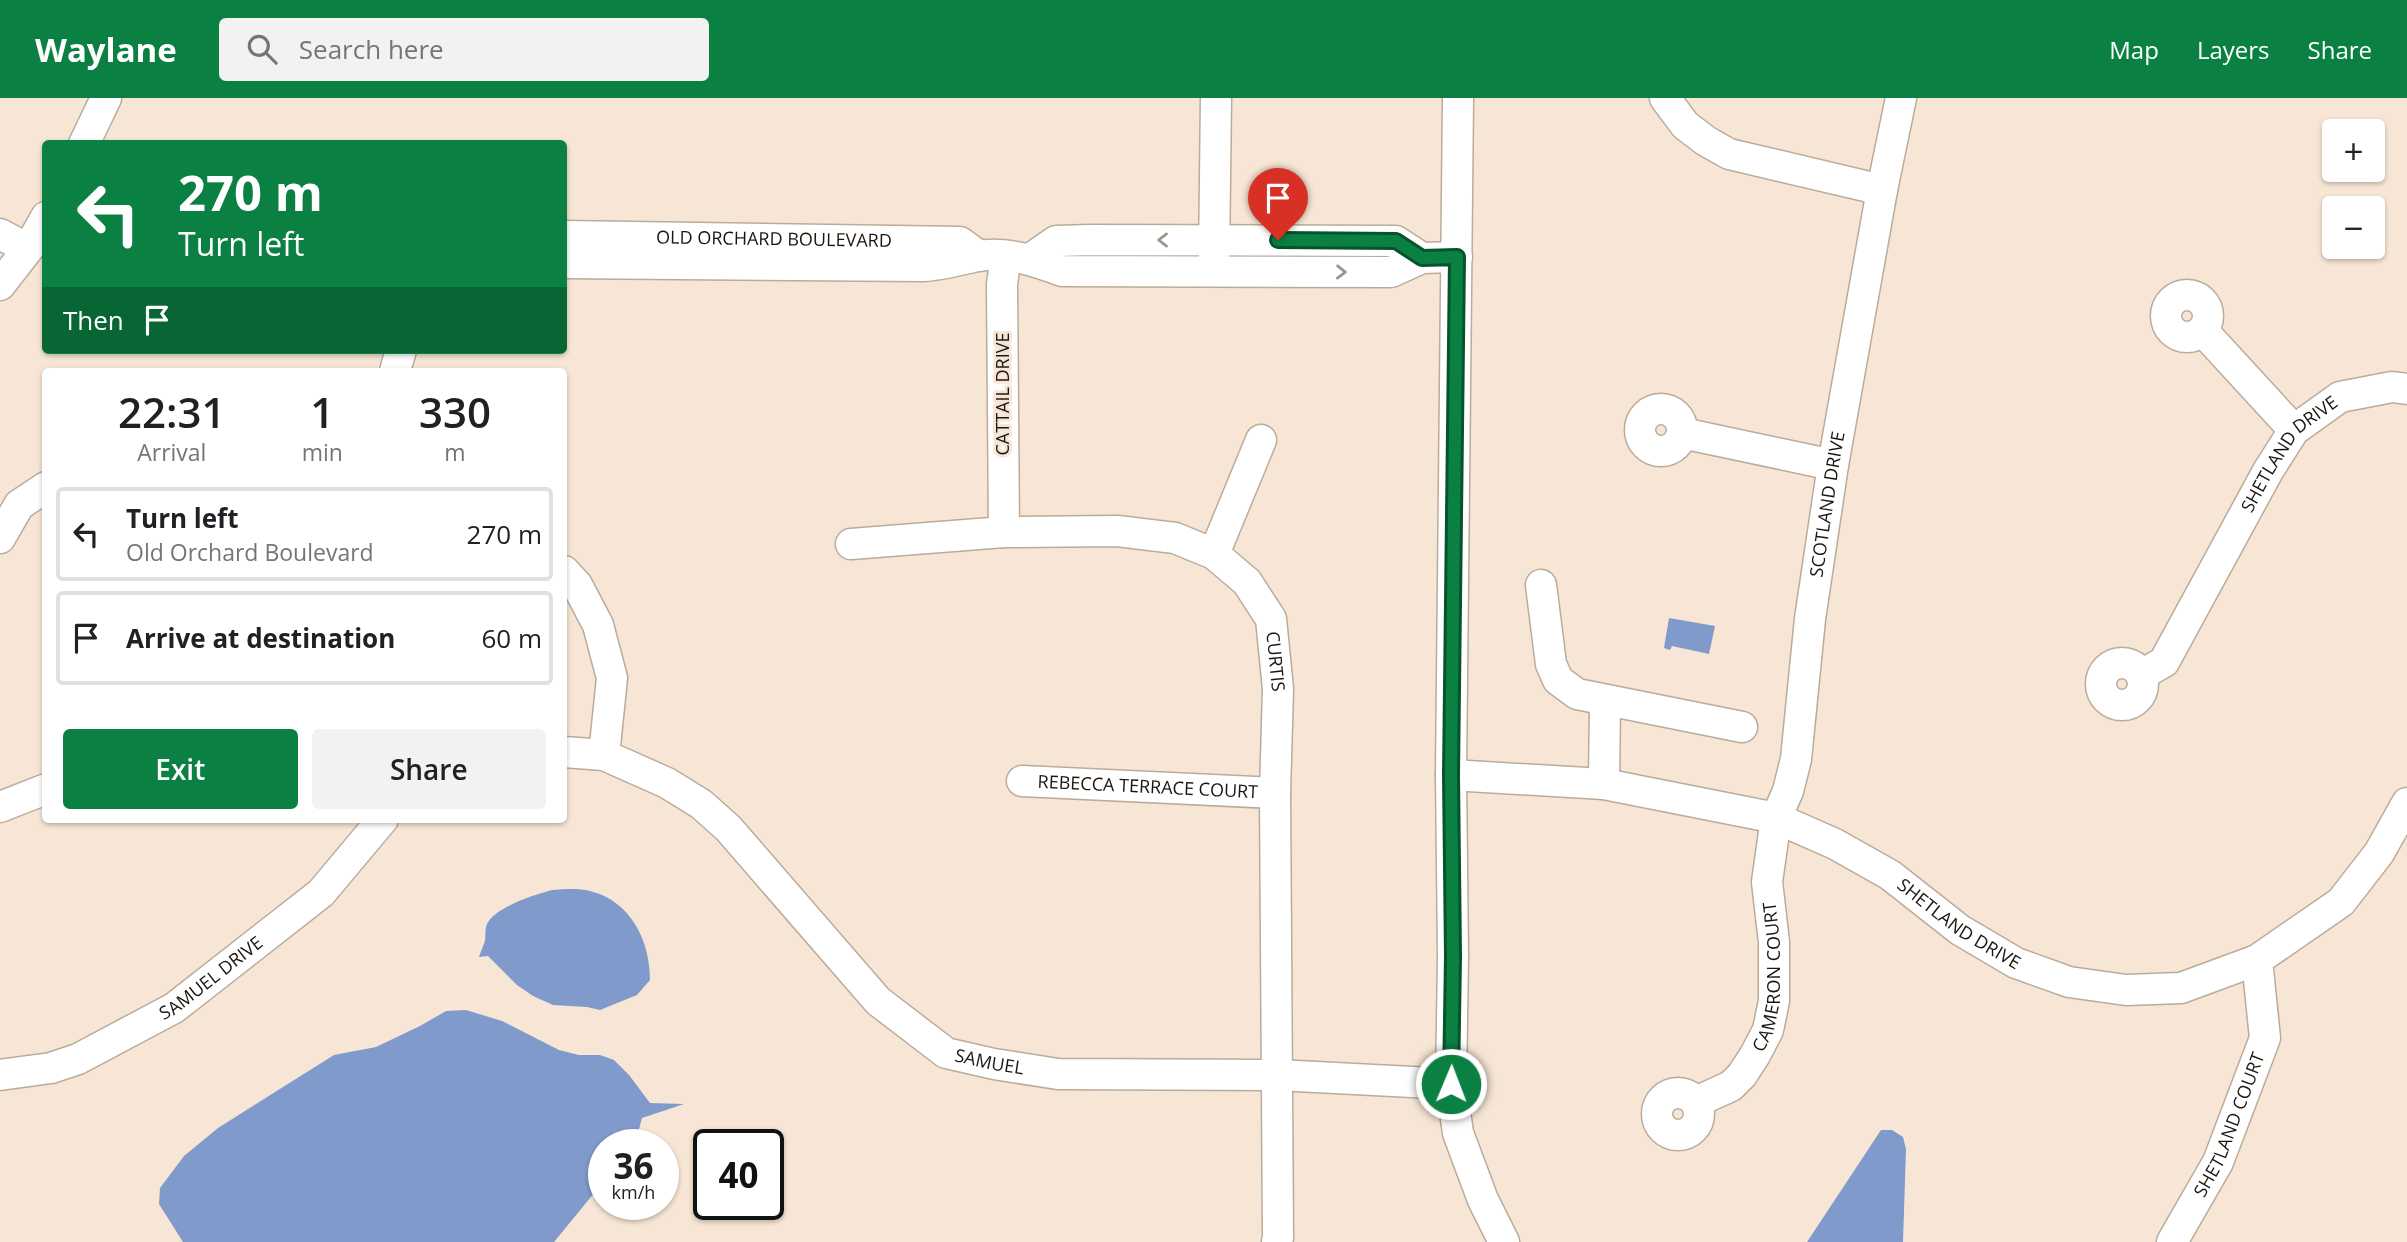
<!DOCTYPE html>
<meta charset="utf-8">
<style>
:root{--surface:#fff;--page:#f2f2f2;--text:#202124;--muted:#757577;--line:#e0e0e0;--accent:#0b8043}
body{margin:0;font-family:"Open Sans",sans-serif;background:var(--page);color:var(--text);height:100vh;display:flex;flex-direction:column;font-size:26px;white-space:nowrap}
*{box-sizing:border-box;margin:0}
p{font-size:23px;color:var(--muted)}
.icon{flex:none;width:38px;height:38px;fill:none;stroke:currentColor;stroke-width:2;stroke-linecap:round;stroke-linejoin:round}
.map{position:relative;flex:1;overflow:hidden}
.drawer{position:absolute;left:42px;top:270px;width:525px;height:455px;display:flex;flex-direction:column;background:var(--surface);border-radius:7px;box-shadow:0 2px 5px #0004}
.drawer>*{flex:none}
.top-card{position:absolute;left:42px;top:42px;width:525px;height:214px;border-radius:7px;box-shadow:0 2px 5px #0004;background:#0b8043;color:#fff;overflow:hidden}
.controls{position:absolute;left:2322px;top:21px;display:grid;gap:14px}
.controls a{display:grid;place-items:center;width:63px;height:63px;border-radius:7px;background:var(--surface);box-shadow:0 2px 5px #0004;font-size:35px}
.speed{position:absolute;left:588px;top:1031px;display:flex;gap:14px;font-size:35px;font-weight:700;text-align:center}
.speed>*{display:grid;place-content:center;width:91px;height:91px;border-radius:50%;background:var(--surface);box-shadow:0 2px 5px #0004;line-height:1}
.speed small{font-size:18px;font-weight:400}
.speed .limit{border:4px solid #111;border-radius:10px;background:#fff;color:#111}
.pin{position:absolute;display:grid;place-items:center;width:60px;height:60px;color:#fff;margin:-72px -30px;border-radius:50% 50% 50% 0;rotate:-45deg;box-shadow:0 0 7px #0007}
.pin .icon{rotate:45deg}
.me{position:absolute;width:77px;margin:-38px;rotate:1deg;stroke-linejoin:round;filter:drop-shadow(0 0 5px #0008)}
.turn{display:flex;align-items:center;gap:24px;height:147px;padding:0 21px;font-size:32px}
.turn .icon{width:91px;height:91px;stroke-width:2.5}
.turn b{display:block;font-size:49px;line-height:60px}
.then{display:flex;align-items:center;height:66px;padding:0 21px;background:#0003;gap:14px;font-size:26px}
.eta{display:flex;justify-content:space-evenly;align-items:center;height:119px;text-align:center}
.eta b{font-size:42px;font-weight:600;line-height:49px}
.primary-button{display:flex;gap:14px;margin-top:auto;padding:14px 21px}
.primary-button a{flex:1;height:80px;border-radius:7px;background:var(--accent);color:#fff;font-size:28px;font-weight:600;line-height:80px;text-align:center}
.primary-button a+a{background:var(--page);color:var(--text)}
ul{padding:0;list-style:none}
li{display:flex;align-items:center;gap:21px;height:94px;margin:0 14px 10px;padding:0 7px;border:4px solid var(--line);border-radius:7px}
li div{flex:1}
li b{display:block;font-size:26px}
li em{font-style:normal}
header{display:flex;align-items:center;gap:42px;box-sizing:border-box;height:98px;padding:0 35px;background:var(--accent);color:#fff}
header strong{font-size:33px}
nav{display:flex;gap:38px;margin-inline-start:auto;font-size:24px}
.search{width:490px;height:63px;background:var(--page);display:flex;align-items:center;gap:18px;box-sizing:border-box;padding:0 24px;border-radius:7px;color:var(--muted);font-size:26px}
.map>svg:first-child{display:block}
.water{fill:#809acb}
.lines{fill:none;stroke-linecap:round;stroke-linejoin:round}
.minor-casing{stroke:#bbab9b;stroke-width:33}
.minor{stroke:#fff;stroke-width:30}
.oneway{stroke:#989693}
.route-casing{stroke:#07532c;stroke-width:18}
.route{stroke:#0b8043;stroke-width:12}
.labels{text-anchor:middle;stroke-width:6;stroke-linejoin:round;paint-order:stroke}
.street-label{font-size:18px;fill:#1b1610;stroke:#f7e6d5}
</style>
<header>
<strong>Waylane</strong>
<div class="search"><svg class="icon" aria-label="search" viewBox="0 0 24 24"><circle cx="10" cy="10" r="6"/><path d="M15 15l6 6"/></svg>Search here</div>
<nav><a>Map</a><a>Layers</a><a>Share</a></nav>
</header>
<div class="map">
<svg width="2407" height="1144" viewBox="0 0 2407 1144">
<rect width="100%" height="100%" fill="#f7e6d5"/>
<!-- water -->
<path class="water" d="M1669,520L1715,528L1709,556L1672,548L1670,552L1664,550Z
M552,792C565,791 578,790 590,793C631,803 650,843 650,882L637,897L600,912L587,909L553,907L533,898L517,887L488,858L479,859C480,855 482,852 483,848C487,842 484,833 487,826C495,809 534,797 552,792Z
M466,912L502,923L559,952L579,957H600L614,962L629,977L650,1005L684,1006L642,1020L635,1046H604V1083L554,1144H183L159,1106L160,1090L184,1058L218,1030L334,957L376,949L420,928L446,913Z
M1881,1032H1892L1903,1039L1906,1051L1903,1144H1807Z"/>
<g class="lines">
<!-- minor casing -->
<g class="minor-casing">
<g id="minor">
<path d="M1458,0L1451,677L1453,859L1451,986L1458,1035L1483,1102L1504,1144"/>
<path d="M1665,0L1685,27L1706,43L1729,56L1882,92L1901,0"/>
<path d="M84,46L106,0"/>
<path d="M0,136L28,151"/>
<path id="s1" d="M564,138L960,144L979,158"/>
<path d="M1030,161L1056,143L1091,142L1396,143L1422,160"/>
<path d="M1214,161L1216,0"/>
<path d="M564,165L924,168C942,167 959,162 977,158C1007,153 1035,163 1062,173L1391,174L1422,160L1457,159"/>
<path d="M0,187L28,151L46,119"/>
<circle cx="2187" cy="218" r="21"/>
<path d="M2203,233L2294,332"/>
<path d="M395,273L401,252"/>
<circle cx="1661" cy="332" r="21"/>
<path d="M1682,335L1833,367"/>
<path d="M1004,434L1002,186L1006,158"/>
<path d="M0,440L19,407L46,389"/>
<path id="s2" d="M851,446L1004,434L1117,433L1175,440L1214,456L1247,484L1271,521L1278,591L1275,695L1278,1140L1277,1144"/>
<path d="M1214,456L1261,342"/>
<path d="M564,473L577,487L598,527L612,580L604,657"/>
<path d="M1541,487L1551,566L1558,582L1577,596L1742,629"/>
<circle cx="2122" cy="586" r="21"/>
<path id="s3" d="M2141,577L2164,564L2268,373L2294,332L2340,299L2392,289L2407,291"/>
<path id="s4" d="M564,654L604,657L667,685L701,706L728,730L878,903L946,955L994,966L1058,976L1277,977L1451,986"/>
<path id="s5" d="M1451,677L1604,686L1776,720L1835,746L1890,777L1960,832L2016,865L2069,884L2126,892L2181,890L2257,862L2341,804L2379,755L2407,705"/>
<path id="s6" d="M1022,683L1275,695"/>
<path d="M1604,686L1605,603"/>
<path d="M0,709L46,691"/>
<path id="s7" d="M0,977L51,970L78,961L174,910L321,795L383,721"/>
<circle cx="1678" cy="1016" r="21"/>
<path id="s8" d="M1696,1004L1731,988L1742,977L1755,957L1768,932L1774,903V844L1767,784L1776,720L1788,693L1796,661L1810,521L1833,367L1882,92"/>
<path id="s9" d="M2172,1144L2218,1064L2265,940L2257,862"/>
</g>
</g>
<!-- minor -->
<use href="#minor" class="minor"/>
</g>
<!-- one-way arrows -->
<defs><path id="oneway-chevron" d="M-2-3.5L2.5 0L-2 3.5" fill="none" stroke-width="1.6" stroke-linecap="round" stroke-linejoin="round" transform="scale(1.75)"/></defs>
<g class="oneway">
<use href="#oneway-chevron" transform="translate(1163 142) rotate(180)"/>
<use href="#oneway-chevron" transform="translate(1341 174) rotate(1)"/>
</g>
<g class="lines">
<!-- route casing -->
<g class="route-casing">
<path id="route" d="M1278,142L1396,143L1422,160L1457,159L1451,677L1453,859L1451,986"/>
</g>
<!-- route -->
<use href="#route" class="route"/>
</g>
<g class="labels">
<!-- street labels -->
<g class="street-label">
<text dy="6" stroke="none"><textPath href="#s1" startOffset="210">OLD ORCHARD BOULEVARD</textPath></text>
<text transform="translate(1003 296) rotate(-90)" y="6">CATTAIL DRIVE</text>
<text dy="6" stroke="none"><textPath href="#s3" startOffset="271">SHETLAND DRIVE</textPath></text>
<text dy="6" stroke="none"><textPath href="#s8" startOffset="639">SCOTLAND DRIVE</textPath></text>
<text dy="6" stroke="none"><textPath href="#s2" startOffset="497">CURTIS</textPath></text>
<text dy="6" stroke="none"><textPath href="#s6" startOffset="126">REBECCA TERRACE COURT</textPath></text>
<text dy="6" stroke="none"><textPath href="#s5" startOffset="541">SHETLAND DRIVE</textPath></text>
<text dy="6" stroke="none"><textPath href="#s8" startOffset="159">CAMERON COURT</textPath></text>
<text dy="6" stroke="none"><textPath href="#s7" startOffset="236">SAMUEL DRIVE</textPath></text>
<text dy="6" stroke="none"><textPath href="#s4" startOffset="544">SAMUEL</textPath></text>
<text dy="6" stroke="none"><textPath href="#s9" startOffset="131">SHETLAND COURT</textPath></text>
</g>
</g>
</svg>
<div class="controls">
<a>+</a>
<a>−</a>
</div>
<div class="speed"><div>36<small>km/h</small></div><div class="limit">40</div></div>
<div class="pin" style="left:1278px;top:142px;background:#d93025"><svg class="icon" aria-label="arrive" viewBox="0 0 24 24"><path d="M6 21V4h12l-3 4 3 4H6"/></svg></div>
<svg class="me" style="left:1451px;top:986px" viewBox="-20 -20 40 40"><circle r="17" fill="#0b8043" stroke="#fff" stroke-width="3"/><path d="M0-11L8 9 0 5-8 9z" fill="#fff"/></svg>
<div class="top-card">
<div class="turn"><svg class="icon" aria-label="left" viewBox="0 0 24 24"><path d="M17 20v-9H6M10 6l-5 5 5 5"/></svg><div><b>270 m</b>Turn left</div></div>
<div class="then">Then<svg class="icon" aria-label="arrive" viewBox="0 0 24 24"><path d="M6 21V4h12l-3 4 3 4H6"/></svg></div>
</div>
<section class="drawer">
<div class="eta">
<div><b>22:31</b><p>Arrival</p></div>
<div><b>1</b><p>min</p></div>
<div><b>330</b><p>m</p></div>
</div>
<ul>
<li><svg class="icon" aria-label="left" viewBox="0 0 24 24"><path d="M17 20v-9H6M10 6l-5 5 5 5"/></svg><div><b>Turn left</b><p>Old Orchard Boulevard</p></div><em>270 m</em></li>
<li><svg class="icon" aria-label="arrive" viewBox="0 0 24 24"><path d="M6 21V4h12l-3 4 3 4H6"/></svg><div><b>Arrive at destination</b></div><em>60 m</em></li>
</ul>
<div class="primary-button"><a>Exit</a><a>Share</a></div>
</section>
</div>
